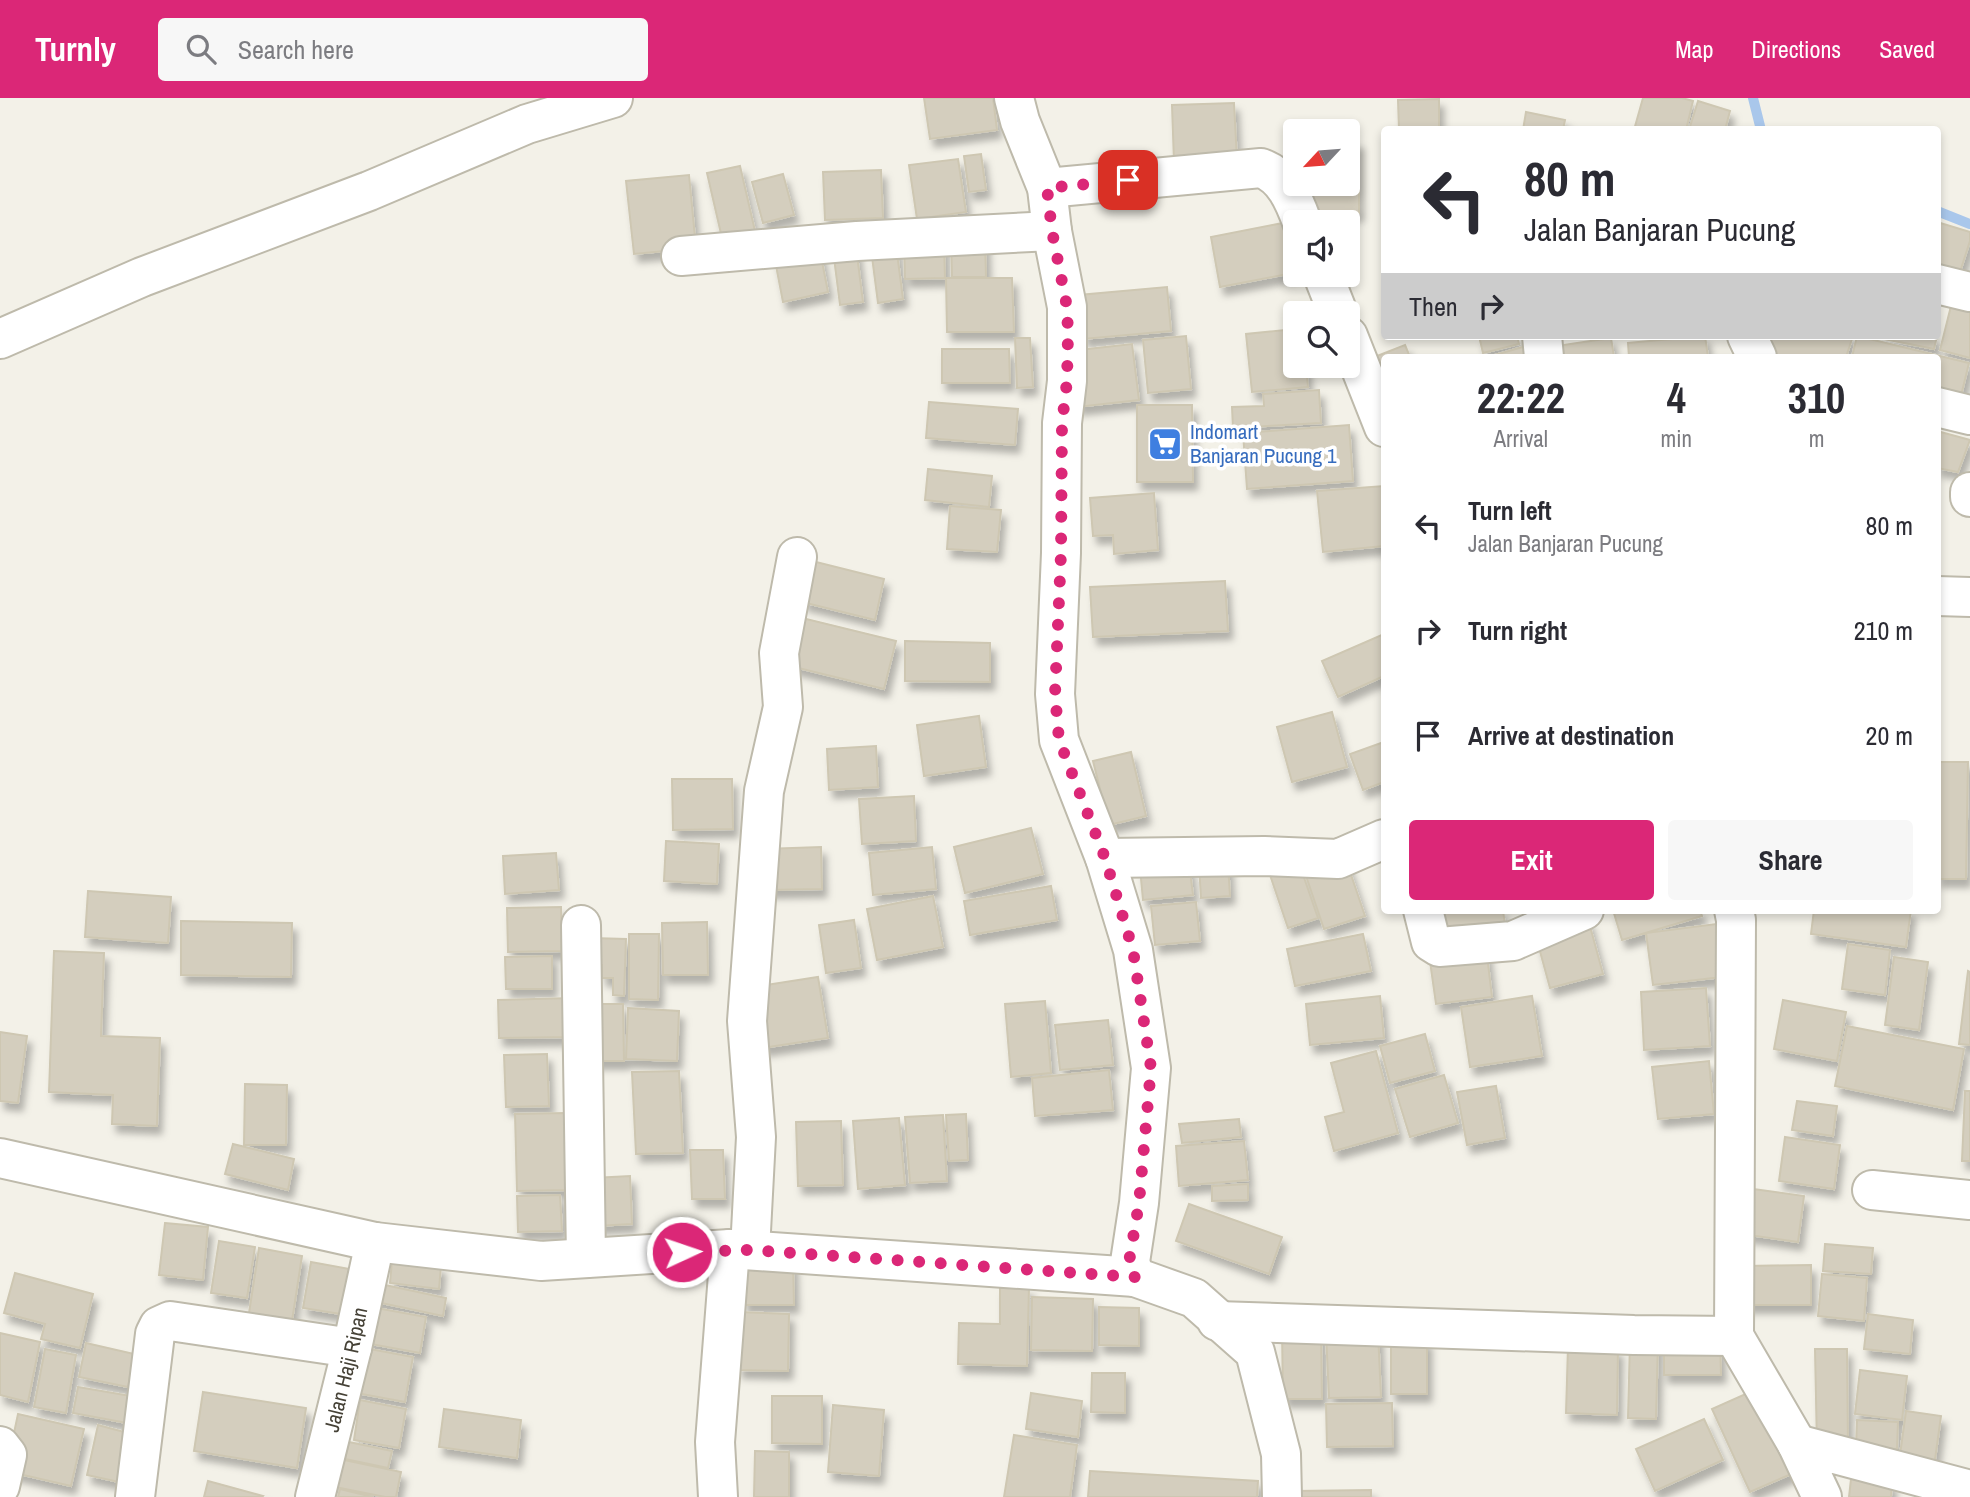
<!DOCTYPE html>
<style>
:root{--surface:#fff;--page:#f7f7f7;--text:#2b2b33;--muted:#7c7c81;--accent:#db2777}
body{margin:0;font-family:"Archivo Narrow",sans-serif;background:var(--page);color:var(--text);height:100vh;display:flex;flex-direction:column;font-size:26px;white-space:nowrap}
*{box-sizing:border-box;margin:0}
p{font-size:23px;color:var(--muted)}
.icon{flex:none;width:38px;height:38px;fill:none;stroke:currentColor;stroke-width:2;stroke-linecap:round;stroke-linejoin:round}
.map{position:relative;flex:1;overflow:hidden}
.side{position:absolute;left:1381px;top:256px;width:560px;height:560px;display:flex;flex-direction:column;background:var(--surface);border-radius:7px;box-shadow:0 4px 10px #0003}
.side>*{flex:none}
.top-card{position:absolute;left:1381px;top:28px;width:560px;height:214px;border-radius:7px;box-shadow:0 4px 10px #0003;background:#fff;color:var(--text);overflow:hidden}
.needle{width:46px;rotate:244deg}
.fabs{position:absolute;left:1283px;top:21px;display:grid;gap:14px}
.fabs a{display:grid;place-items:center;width:77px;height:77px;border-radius:7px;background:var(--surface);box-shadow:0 4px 10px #0003;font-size:35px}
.pin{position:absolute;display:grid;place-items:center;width:60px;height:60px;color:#fff;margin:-30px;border-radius:14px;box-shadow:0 4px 10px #0006}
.me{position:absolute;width:77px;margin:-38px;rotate:87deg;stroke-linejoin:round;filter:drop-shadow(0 0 5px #0008)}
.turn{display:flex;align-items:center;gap:24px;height:147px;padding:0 28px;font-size:32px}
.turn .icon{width:91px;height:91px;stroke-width:2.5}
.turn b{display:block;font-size:49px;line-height:60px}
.then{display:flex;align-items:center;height:66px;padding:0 28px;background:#0003;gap:14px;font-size:26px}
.eta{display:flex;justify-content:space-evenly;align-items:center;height:119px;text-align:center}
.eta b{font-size:42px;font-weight:700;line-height:49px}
.cta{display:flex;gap:14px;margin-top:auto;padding:14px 28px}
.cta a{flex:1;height:80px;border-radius:7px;background:var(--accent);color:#fff;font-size:28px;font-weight:700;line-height:80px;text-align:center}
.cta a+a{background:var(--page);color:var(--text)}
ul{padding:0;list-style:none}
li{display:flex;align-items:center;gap:21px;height:105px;padding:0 28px}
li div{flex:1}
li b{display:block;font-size:26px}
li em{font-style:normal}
header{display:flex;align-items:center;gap:42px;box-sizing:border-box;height:98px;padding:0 35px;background:var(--accent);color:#fff}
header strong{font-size:33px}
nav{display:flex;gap:38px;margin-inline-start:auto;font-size:24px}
.search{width:490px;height:63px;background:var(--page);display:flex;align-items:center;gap:18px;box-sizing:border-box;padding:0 24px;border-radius:7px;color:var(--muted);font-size:26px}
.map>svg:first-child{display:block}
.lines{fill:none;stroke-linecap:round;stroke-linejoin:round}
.stream{stroke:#a9c7eb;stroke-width:10}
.building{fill:#d4cebe;stroke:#cec7b2;stroke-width:2;filter:url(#shadow)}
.minor-casing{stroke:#bebaab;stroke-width:42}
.tertiary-casing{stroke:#bebaab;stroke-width:42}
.minor{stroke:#fff;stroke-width:38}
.tertiary{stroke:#fff;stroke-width:38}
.route{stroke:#db2777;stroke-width:12;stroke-dasharray:0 21.6}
.labels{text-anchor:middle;stroke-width:7;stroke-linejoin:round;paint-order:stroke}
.shop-label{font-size:21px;fill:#366cbe;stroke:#fff;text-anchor:start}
.street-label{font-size:21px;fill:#464237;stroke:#fff}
</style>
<header>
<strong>Turnly</strong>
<div class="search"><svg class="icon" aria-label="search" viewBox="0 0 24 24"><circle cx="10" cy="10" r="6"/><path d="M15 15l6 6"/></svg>Search here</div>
<nav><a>Map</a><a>Directions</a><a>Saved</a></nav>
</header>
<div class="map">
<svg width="1970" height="1399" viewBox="0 0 1970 1399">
<defs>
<filter id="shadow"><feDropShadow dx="4.5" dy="8" stdDeviation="3.5" flood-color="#0004"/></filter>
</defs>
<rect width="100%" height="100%" fill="#f3f1e8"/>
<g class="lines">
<!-- stream -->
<path class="stream" d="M1753,0L1761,32
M1937,113L1970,126"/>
</g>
<!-- building -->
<path class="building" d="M924,0H993L997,32L930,41Z
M1643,0H1682L1693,3L1686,32H1634Z
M1439,1V32H1399L1398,2Z
M1698,3L1730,13L1725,32H1689Z
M1234,5L1237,62L1174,64L1172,7Z
M1526,14L1565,22L1563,32H1523Z
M1348,43H1359V115H1313V86H1348Z
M981,56L986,92L969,94L964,58Z
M958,61L966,114L917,121L909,67Z
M740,68L755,133L722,140L707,75Z
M881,72L883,120L825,122L823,74Z
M783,76L794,117L763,125L752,84Z
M689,77L696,150L634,156L626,83Z
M1937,124L1970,134V143L1958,180L1937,173Z
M1283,125L1293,175L1220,189L1211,139Z
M951,141H985L986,179H952Z
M944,143L945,180L905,181L904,145Z
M896,147L903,201L878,205L871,151Z
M819,148L828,194L783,204L774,157Z
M856,149L863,204L840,207L833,152Z
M946,180H1012L1014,234H947Z
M1167,189L1171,233L1083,241L1079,197Z
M1951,208L1970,213V260L1940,252Z
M1295,231V268H1306L1308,289L1252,294L1246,236Z
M1186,238L1191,291L1148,295L1143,242Z
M1479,238H1517L1519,246L1483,255Z
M1705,238L1708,259H1629L1628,245Z
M1765,238H1853L1846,259H1767Z
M1857,238L1969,265L1958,310L1937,305V259H1852Z
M1869,238H1937L1934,251Z
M1015,240H1030L1033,289L1017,290Z
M1611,240L1614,259H1551L1550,249Z
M1132,246L1139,302L1077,309L1070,253Z
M1405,247L1410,259H1384V306L1364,263Z
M1526,248L1529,259H1488Z
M942,251H1009L1010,285H942Z
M1319,292L1321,325L1233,330L1232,309L1264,308L1263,296Z
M929,304L1018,311L1015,347L926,340Z
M1137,307H1192L1193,384H1137Z
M1349,327L1353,383L1247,391L1243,335Z
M1937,333L1970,342L1958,374L1937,370Z
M928,371L992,378L989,409L925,402Z
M1384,388V448L1323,454L1317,393Z
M1154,395L1158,452L1114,456L1113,437L1093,438L1090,400Z
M950,408L1001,412L997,454L947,451Z
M812,463L884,481L875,522L802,504Z
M1225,483L1228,533L1093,539L1090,489Z
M798,519L896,543L884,591L786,567Z
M1384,536V578L1338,599L1322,563Z
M905,543L990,545V584L905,583Z
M1332,614L1347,669L1292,684L1277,629Z
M979,618L986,669L924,678L917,627Z
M1384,644V684L1363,692L1350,656Z
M876,648L878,689L829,692L827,651Z
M1131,654L1146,718L1109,727L1093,663Z
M1937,664H1968L1966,781H1937Z
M672,681H732L733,731L673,732Z
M914,698L916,743L862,746L859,701Z
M1031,730L1043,776L965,795L954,749Z
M666,743L719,746L717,786L664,783Z
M821,749L822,791L765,792L764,751Z
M932,749L936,791L873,797L869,755Z
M556,755L559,792L505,796L503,758Z
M1346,762L1365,818L1324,831L1305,775Z
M1189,765L1193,797L1143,802L1140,770Z
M1228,765L1230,798L1201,800L1199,767Z
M1300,768L1318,820L1288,830L1270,777Z
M1051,788L1057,822L970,837L964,803Z
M88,793L171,799L168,845L85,839Z
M933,798L943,849L877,862L867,811Z
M1196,804L1200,843L1155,847L1151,808Z
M561,809L562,853L508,854L507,810Z
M1434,812H1503L1506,835L1439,845Z
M1613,812H1700L1702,818L1622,842Z
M1814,812H1911L1906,849L1811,836Z
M1588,821L1603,876L1550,890L1535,835Z
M854,822L861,870L826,875L819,827Z
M181,823L292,825L291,879L181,877Z
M707,824L708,877H663L662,825Z
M1716,826L1722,879L1653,887L1646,835Z
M629,836H659L658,902L629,901Z
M1363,836L1371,873L1295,888L1287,851Z
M591,840L626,841L624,898L613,897V880H602V867H590Z
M1848,846L1890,852L1885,897L1842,891Z
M1486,849L1492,899L1436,906L1429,856Z
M54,853L104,855L101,938L160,940L157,1028L112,1026L113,997L49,994Z
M552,858V891H506L505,859Z
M1894,859L1928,864L1919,932L1885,927Z
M1968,873L1970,874V947L1959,946Z
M818,879L828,940L762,950L753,889Z
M1706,890L1710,948L1644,952L1641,894Z
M1380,898L1384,940L1310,947L1306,906Z
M1532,898L1542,958L1470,969L1461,909Z
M572,900L573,939L499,940L498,902Z
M1783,902L1846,914L1837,963L1774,951Z
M1045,903L1051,975L1011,979L1005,906Z
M588,906H623L624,963H589Z
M628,910L679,913L677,963L626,961Z
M1108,922L1113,967L1060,972L1055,927Z
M1847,928L1964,951L1953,1012L1835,988Z
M0,934L27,938L18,1005L0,1003Z
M1425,936L1435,973L1390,985L1380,948Z
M1376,953L1398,1035L1334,1053L1325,1019L1344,1014L1331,965Z
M547,956L549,1008L506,1009L504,957Z
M1709,963L1714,1016L1658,1021L1652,969Z
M1109,972L1113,1012L1035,1018L1032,980Z
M679,973L683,1055L636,1056L632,974Z
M1444,977L1458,1025L1410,1039L1395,991Z
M245,986L287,987L286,1047H244Z
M1496,988L1505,1040L1467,1047L1457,994Z
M1965,993H1970V1063H1962Z
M1797,1003L1837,1008L1833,1038L1792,1032Z
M565,1015L567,1092L517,1093L515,1016Z
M966,1016L968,1062L949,1063L946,1017Z
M943,1017L947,1083L910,1085L905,1019Z
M899,1020L905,1087L858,1091L853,1023Z
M1239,1021L1241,1039L1182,1045L1179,1026Z
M841,1023L843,1087L798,1088L796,1024Z
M1785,1039L1840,1047L1834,1091L1779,1083Z
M1244,1043L1248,1082L1179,1088L1176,1048Z
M233,1046L294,1061L288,1092L225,1076Z
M690,1052H723L725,1101H692Z
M630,1078L632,1126L596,1128L593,1080Z
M1248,1086V1102L1212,1103V1088Z
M1746,1090L1804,1098L1798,1144L1741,1136Z
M560,1097L562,1133L518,1134L517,1098Z
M1189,1106L1282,1139L1269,1176L1176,1143Z
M165,1125L208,1129L203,1182L159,1177Z
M219,1143L255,1149L247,1200L211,1195Z
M1825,1146L1873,1150L1871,1176L1823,1173Z
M259,1150L302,1158L292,1223L249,1215Z
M392,1163L441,1168L439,1191L390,1185Z
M742,1163H793L794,1207H743Z
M311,1164L355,1172L347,1217L303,1210Z
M1811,1167V1207H1745L1744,1168Z
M15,1175L93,1196L80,1250L41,1241L45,1226L4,1215Z
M1822,1176L1867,1180L1864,1223L1818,1218Z
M371,1184L446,1200L443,1218L367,1202Z
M1000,1190H1029L1027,1268L958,1266L959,1225L1000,1226Z
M1032,1199L1093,1201L1092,1253L1031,1252Z
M371,1209L426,1219L420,1255L365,1245Z
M1099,1209L1139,1210V1248L1099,1247Z
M739,1214L789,1216L788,1273L738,1272Z
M1868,1216L1913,1222L1910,1256L1864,1251Z
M1282,1231H1321L1322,1301H1283Z
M1378,1233L1381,1299L1329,1300L1326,1235Z
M0,1235L40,1244L28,1304L0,1297Z
M1391,1242H1427V1296H1391Z
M1630,1242H1658L1656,1321L1628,1320Z
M1664,1242H1720L1721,1277H1664Z
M86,1245L134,1256L128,1289L79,1279Z
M1568,1248L1618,1251L1617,1317L1566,1315Z
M359,1249L413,1259L405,1304L351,1294Z
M45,1251L76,1257L66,1315L34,1309Z
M1815,1251H1847L1848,1349H1817Z
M1860,1272L1907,1278L1902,1322L1855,1316Z
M1092,1275H1125V1315L1091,1314Z
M78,1289L131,1298L127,1325L73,1315Z
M1759,1290L1798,1373L1750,1394L1712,1311Z
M203,1294L306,1310L297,1370L194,1353Z
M1031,1295L1082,1303L1078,1339L1026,1331Z
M772,1298H822V1346L772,1345Z
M360,1302L406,1311L399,1350L354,1342Z
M1392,1305L1393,1348L1327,1349L1326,1306Z
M833,1307L884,1312L879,1378L828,1374Z
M444,1311L521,1322L517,1360L439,1349Z
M1906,1313L1941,1318L1934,1369L1899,1364Z
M18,1316L84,1331L71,1388L6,1373Z
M1704,1321L1723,1362L1655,1393L1636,1351Z
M1857,1322L1898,1324L1897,1351L1856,1349Z
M98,1327L139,1338L128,1386L87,1377Z
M1014,1337L1077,1347L1070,1399H1004Z
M349,1344L392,1353L388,1370L345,1361Z
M755,1353L789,1354V1399H754Z
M335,1360L401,1374L396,1399H385L330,1388Z
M1090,1373L1258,1383L1257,1399H1088Z
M1851,1381L1892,1384L1891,1399H1849Z
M208,1383L263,1398L262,1399H204Z
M340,1391L373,1399H338Z
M1371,1392V1399H1295V1393Z"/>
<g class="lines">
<!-- minor casing -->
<g class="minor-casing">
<g id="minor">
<path d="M1047,90L1261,70C1284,78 1294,102 1302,124"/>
<path d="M681,158L857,143L1052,133"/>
<path d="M1323,177L1338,215"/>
<path d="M1937,186L1970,194"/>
<path d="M1348,238L1384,329"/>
<path d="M1542,238L1544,259"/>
<path d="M1747,238L1757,259"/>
<path d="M0,241L142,179L369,93L527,26L613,0"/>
<path d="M1937,309L1970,317"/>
<path d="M1970,394V399"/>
<path d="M1937,498L1970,499"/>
<path d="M1105,760L1264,758L1338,761L1384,741"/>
<path d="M1423,812L1431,844L1439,849L1513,843L1584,812"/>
<path d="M1734,812L1736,822L1734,1238L1797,1346"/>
<path d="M581,827L586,1160"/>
<path d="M0,1060L375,1144L541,1163L730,1151L1135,1179"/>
<path d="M1872,1092L1970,1102"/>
<path d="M750,1152L756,1039L747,923L764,693L783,609L779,555L797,459"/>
<path d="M1217,1223L1634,1237L1734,1238"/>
<path d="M0,1348L7,1357L0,1388"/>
<path d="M135,1399L155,1236L159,1228L170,1223L352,1250"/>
<path id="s1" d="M315,1399L352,1250L375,1144"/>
<path d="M718,1399L715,1344L730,1151"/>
<path d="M1822,1399L1797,1346L1970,1392"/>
</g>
</g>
<!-- tertiary casing -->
<g class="tertiary-casing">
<path id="tertiary" d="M1014,0L1020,23L1047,90L1052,133L1067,209V283L1062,325L1061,455L1055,596L1059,642L1105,760L1133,852L1151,970L1139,1105L1130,1164L1135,1179L1194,1200L1255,1254L1281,1356L1282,1399"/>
</g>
<!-- minor -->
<use href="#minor" class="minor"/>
<!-- tertiary -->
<use href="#tertiary" class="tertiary"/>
</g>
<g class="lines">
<!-- route -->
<path class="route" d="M682,1154L750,1152L1135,1179L1129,1164L1139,1105L1151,970L1133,852L1105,760L1059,642L1055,596L1061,455L1062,325L1067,283L1068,236L1067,209L1052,133L1047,90L1128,82"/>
</g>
<!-- icons -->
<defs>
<g id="supermarket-square" transform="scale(1.75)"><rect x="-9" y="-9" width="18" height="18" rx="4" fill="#3f7fe0" stroke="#fff"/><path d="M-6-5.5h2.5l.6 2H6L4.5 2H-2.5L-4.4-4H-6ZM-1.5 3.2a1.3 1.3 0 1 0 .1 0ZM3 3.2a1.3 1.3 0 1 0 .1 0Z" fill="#fff"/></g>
</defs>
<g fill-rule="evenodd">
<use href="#supermarket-square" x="1165" y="346"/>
</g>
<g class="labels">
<!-- shop labels -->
<g class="shop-label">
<text x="1190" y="341">Indomart<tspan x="1190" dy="24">Banjaran Pucung 1</tspan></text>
</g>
<!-- street labels -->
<g class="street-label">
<text dy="7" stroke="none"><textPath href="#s1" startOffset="131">Jalan Haji Ripan</textPath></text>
</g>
</g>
</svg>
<div class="fabs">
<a><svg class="needle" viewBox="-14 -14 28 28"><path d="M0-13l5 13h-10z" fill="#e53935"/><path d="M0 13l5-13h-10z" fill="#7c7c81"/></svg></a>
<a><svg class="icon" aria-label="sound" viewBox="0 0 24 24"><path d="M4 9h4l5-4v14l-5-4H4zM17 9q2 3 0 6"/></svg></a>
<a><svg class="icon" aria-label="search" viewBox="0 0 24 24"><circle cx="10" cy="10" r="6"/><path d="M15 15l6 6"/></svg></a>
</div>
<div class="pin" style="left:1128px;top:82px;background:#d93025"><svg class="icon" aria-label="arrive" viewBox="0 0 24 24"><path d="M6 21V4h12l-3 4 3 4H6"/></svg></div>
<svg class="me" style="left:682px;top:1154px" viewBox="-20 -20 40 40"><circle r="17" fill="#db2777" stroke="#fff" stroke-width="3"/><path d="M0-11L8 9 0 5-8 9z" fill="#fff"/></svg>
<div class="top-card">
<div class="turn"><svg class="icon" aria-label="left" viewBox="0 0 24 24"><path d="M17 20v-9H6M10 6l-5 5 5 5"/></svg><div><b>80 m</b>Jalan Banjaran Pucung</div></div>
<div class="then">Then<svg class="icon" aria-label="right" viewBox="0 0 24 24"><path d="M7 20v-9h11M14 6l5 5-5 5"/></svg></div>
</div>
<section class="side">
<div class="eta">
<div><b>22:22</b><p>Arrival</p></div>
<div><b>4</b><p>min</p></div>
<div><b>310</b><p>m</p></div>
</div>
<ul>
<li><svg class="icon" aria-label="left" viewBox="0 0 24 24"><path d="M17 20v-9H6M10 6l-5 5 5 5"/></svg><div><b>Turn left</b><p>Jalan Banjaran Pucung</p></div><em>80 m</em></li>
<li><svg class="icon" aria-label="right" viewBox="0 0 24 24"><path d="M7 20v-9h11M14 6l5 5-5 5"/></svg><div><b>Turn right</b></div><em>210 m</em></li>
<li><svg class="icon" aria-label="arrive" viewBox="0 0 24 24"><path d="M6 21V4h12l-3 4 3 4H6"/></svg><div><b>Arrive at destination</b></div><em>20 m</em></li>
</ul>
<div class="cta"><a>Exit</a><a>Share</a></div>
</section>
</div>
